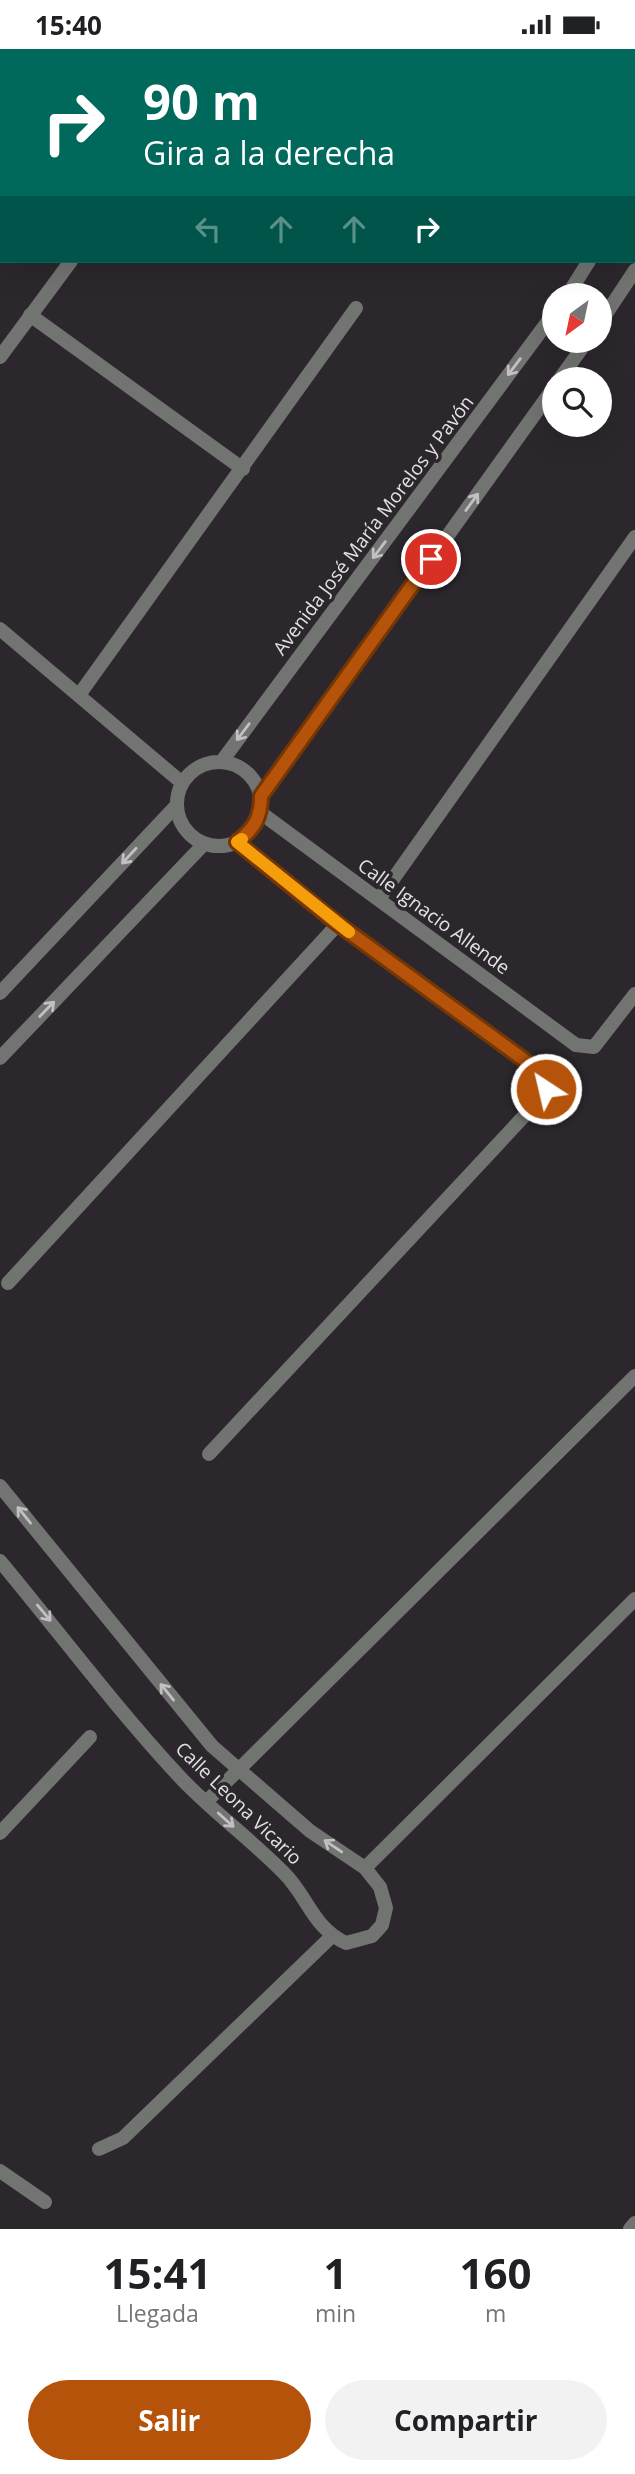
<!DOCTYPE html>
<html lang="es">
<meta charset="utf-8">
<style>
:root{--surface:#fff;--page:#f2f2f2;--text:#202124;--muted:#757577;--accent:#b45309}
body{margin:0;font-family:"Open Sans",sans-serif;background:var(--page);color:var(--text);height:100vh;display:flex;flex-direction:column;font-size:26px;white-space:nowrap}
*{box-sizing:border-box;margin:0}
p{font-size:23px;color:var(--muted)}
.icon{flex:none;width:38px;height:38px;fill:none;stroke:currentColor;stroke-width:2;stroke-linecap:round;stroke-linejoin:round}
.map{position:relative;height:2180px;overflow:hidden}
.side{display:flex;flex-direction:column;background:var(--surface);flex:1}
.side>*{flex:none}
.top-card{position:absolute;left:0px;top:0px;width:635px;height:214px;box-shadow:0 7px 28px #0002;background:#00695c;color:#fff;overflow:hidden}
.needle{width:46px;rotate:213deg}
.tools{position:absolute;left:542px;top:234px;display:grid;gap:14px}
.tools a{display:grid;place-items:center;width:70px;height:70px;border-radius:50%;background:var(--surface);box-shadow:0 7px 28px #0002;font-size:35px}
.pin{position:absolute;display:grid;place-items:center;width:60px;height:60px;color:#fff;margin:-30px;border:4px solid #fff;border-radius:50%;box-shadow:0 2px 7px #0007}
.me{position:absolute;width:77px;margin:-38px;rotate:325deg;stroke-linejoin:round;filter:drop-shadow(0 0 5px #0008)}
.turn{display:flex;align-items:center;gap:24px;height:147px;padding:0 28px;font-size:32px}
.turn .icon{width:91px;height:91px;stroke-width:2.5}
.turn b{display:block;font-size:49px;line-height:60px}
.lanes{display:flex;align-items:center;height:66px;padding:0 28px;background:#0003;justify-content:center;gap:35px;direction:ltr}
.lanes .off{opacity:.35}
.eta{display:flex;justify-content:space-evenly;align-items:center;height:119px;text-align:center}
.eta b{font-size:42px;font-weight:700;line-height:49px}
.button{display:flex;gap:14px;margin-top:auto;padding:14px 28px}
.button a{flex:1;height:80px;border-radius:42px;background:var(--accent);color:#fff;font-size:28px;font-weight:700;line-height:80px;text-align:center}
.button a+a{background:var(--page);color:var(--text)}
.status{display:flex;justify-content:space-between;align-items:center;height:49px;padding:0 35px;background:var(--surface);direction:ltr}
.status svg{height:19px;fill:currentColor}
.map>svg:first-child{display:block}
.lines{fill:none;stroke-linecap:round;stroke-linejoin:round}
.street{stroke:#727471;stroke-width:14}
.oneway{stroke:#c2c0c2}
.route-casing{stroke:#753606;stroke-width:18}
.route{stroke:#b45309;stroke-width:12}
.slow{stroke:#f59e0b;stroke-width:12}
.labels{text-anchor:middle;stroke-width:7;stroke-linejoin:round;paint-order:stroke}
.street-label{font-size:19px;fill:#e4e1e4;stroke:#2c272d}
</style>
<div class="status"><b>15:40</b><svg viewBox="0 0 49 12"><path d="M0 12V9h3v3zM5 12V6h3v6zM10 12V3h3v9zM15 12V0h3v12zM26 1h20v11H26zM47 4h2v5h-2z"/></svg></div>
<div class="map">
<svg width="635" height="2180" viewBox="0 0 635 2180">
<rect width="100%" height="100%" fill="#2c272d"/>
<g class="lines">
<!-- street -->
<path class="street" d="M609,2V0
M634,91H635
M567,247L589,212
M30,266L243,420
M600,274L635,221
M0,308L71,212
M559,331L587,292
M0,580L181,733
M79,646L356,259
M222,712L555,263
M177 755a42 42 0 1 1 84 0a42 42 0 1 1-84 0Z
M261,747L555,337
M261,764L576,996L594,998L635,945
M379,850L635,488
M0,944L175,758
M0,1009L204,795
M8,1234L338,875
M209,1405L540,1050L547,1031L542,1024L338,875L237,793
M0,1437L212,1697L310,1782L365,1819L380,1838L386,1859L382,1876L372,1887L346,1894C313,1879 308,1848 284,1824C250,1789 210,1761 178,1726C115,1658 59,1583 0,1512
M206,1753L635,1327
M0,1784L90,1688
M365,1819L635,1550
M99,2100L123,2089L331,1888
M0,2122L45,2153
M630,2180L635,2174"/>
</g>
<!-- one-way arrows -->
<defs><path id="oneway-shaft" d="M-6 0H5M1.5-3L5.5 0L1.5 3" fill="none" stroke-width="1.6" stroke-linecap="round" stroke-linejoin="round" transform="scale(1.75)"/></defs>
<g class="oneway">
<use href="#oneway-shaft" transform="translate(514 318) rotate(127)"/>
<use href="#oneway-shaft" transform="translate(472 453) rotate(-54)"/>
<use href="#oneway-shaft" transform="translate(379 501) rotate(127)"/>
<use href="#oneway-shaft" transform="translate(243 683) rotate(127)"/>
<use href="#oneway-shaft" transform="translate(129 807) rotate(133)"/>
<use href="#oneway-shaft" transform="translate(47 960) rotate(-46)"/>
<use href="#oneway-shaft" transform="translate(24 1466) rotate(-129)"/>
<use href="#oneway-shaft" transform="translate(44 1564) rotate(50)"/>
<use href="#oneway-shaft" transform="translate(167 1643) rotate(-129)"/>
<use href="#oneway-shaft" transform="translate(226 1771) rotate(42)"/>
<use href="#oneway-shaft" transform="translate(333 1797) rotate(-146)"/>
</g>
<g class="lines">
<!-- route casing -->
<g class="route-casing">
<path id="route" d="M431,510L261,747C261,769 254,780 237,793L338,875L542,1024L547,1031L546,1040"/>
</g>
<!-- route -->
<use href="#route" class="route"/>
<!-- slow -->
<path class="slow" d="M242,790L237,793L349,883"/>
</g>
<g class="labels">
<!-- street labels -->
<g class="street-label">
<text transform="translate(373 476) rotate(-53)" y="7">Avenida José María Morelos y Pavón</text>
<text transform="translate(434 867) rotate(36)" y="7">Calle Ignacio Allende</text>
<text transform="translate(239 1754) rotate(44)" y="7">Calle Leona Vicario</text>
</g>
</g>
</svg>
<div class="tools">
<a><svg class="needle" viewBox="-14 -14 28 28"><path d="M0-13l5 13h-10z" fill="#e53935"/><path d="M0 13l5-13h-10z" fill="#757577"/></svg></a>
<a><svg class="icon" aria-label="search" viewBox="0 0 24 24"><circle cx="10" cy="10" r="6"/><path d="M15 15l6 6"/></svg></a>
</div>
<div class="pin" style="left:431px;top:510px;background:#d93025"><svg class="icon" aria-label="arrive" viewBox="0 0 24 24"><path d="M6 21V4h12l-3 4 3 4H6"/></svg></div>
<svg class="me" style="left:546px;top:1040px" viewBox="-20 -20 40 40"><circle r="17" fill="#b45309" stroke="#fff" stroke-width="3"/><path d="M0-11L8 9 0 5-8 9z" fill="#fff"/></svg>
<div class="top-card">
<div class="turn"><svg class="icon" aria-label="right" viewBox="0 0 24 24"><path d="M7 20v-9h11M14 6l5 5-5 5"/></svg><div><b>90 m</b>Gira a la derecha</div></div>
<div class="lanes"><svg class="icon off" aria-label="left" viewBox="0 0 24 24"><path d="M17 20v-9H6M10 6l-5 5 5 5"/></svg><svg class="icon off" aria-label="ahead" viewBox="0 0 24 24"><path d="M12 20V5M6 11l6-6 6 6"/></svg><svg class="icon off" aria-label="ahead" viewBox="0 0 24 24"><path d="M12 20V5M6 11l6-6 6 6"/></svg><svg class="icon" aria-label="right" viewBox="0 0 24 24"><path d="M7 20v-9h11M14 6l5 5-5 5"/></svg></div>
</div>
</div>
<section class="side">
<div class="eta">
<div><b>15:41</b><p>Llegada</p></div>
<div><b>1</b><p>min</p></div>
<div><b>160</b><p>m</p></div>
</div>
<div class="button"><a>Salir</a><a>Compartir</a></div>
</section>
